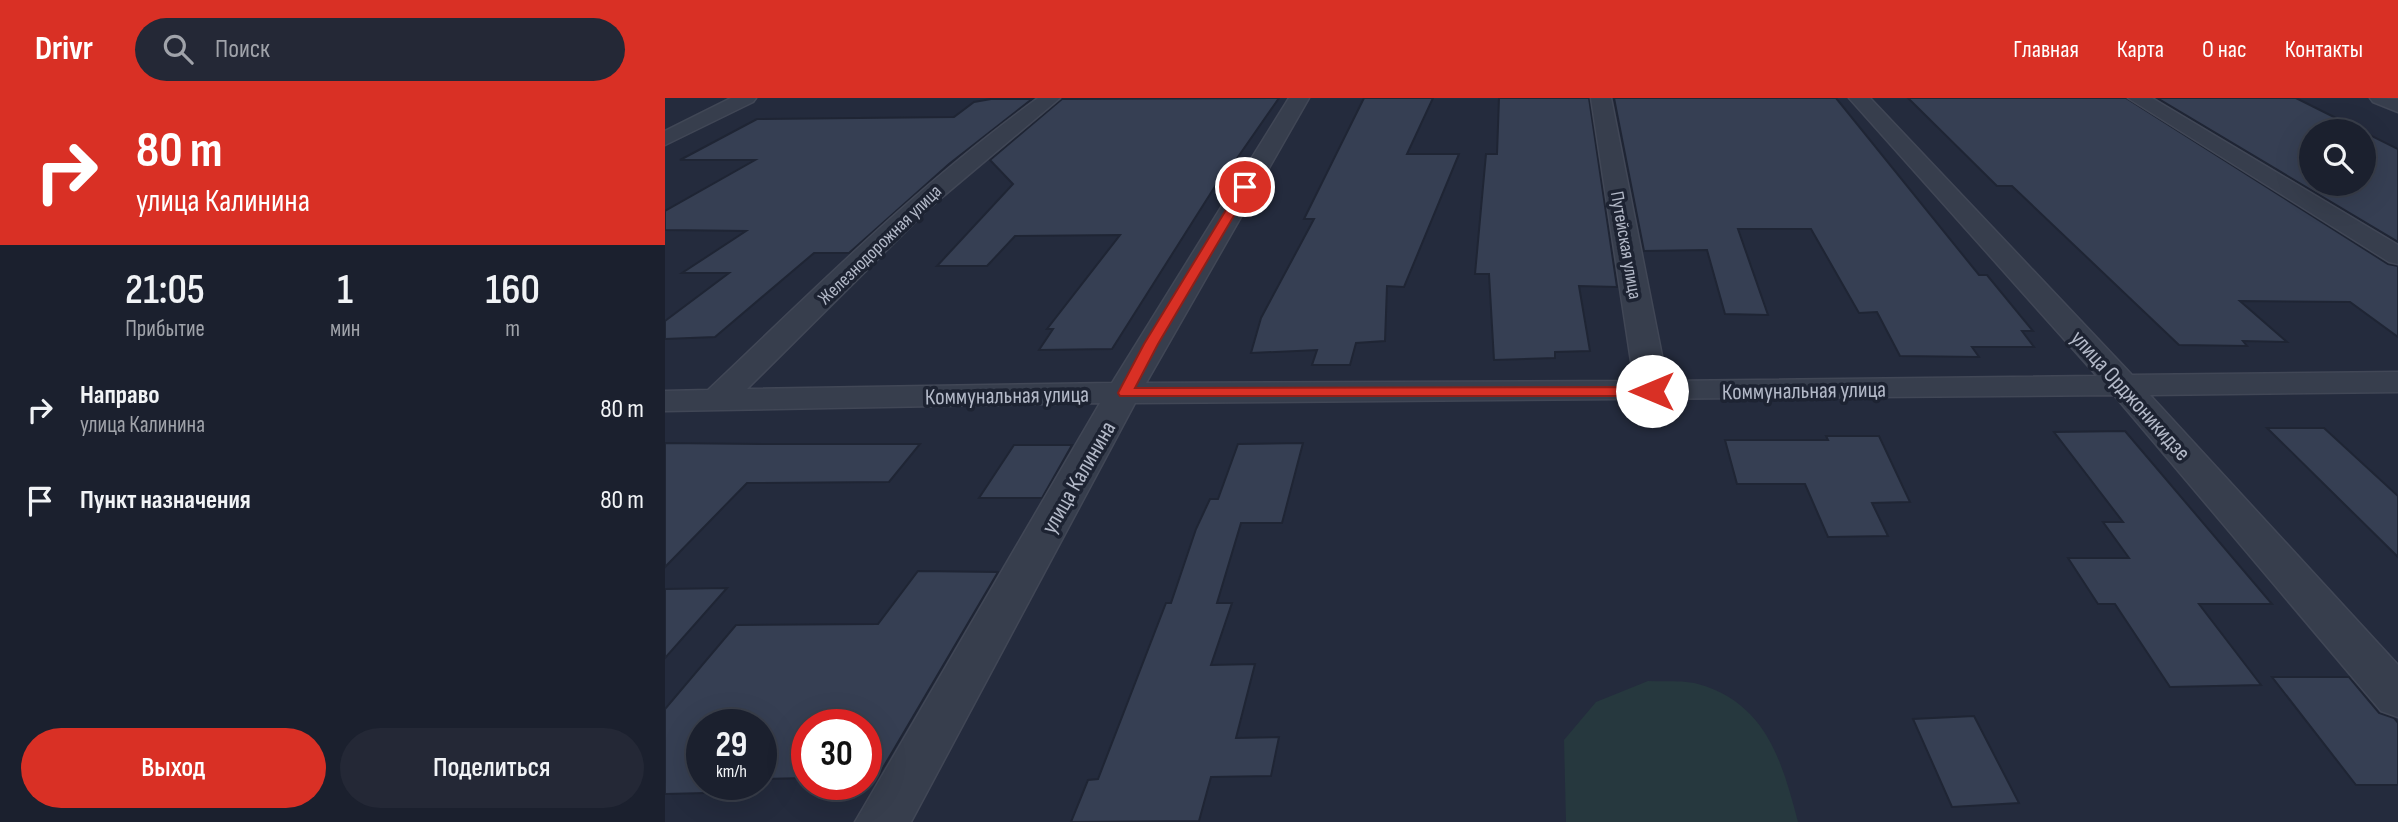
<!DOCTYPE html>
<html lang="ru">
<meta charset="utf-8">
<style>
:root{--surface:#1b202e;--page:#242836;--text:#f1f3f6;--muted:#a0a3aa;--line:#393e4a;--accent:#d93025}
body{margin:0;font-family:"Sofia Sans Condensed",sans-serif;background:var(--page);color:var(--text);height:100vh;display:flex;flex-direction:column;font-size:26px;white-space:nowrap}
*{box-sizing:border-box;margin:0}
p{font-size:23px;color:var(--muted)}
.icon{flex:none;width:38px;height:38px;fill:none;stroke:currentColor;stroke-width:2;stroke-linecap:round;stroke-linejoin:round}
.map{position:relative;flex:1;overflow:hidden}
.panel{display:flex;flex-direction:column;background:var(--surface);width:665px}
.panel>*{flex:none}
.guide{background:#d93025;color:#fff;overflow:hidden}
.fabs{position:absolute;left:1634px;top:21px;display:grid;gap:14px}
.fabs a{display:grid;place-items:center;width:77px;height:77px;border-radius:50%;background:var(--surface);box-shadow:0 7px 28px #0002,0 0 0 2px var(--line);font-size:35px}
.speed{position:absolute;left:21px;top:611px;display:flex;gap:14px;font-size:35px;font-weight:700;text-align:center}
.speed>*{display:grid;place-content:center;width:91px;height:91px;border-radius:50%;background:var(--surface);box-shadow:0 7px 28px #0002,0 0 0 2px var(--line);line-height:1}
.speed small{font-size:18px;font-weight:400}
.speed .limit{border:10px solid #d22;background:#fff;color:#111}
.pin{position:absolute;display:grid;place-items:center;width:60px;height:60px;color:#fff;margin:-30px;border:4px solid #fff;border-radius:50%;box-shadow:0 2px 7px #0007}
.me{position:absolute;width:77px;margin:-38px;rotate:270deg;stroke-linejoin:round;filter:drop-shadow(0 0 5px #0008)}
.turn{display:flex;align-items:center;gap:24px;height:147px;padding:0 21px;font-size:32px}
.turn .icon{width:91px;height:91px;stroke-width:2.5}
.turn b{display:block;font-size:49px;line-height:60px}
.eta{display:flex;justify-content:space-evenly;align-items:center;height:119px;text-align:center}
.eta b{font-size:42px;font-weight:600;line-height:49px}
.primary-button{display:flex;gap:14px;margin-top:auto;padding:14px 21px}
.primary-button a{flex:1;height:80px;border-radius:42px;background:var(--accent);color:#fff;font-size:28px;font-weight:600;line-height:80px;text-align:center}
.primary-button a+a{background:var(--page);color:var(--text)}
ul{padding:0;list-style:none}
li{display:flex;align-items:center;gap:21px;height:91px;padding:0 21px}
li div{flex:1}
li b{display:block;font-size:26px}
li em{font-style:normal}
header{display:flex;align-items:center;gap:42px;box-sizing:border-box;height:98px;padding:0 35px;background:var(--accent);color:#fff}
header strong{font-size:33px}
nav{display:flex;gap:38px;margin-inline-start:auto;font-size:24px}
.search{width:490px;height:63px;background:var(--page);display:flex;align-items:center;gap:18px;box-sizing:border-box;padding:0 24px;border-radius:38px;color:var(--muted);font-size:26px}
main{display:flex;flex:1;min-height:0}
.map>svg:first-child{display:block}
.green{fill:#26383e}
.building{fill:#363f53;stroke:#1f2534;stroke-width:2}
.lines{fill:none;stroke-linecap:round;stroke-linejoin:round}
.street-casing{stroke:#414756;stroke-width:3}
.street{fill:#373e4d;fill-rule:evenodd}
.route{fill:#d93025;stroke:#8d1f18;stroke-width:2}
.labels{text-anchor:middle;stroke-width:7;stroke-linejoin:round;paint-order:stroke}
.far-street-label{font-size:19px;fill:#b3b9c8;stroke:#1d2332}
.street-label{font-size:23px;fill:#b3b9c8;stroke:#1d2332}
</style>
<header>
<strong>Drivr</strong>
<div class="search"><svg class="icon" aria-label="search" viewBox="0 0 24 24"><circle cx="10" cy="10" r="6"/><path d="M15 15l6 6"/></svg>Поиск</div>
<nav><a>Главная</a><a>Карта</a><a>О нас</a><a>Контакты</a></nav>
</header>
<main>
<section class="panel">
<div class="guide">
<div class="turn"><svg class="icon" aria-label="right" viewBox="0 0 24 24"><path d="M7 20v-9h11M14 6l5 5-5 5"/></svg><div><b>80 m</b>улица Калинина</div></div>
</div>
<div class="eta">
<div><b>21:05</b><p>Прибытие</p></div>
<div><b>1</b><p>мин</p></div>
<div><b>160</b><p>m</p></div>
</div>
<ul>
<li><svg class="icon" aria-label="right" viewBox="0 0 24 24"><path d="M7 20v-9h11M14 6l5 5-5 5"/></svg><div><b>Направо</b><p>улица Калинина</p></div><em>80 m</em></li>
<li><svg class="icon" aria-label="arrive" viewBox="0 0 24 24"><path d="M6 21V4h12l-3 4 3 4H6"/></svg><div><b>Пункт назначения</b></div><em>80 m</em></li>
</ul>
<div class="primary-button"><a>Выход</a><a>Поделиться</a></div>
</section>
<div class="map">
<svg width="1733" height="724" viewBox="0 0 1733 724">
<rect width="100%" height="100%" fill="#242b3d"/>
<!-- green -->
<path class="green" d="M983,583C999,584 1018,582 1033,586C1101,605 1117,663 1133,724H901L899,642L931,604Z"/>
<!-- building -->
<path class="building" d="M614,0L559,79H556L447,251L374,252L388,231H382L455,137L350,138L322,168H272L348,86L325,62L397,1Z
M699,0H768L742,56H794L739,189L722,188L720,243L691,245L685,267H647L652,252L586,255L596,220L649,121H639Z
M834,0H924L952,189L914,188L925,253L890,254V260L829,262L824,176H810L821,56H832Z
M949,0H1171L1314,177H1322L1368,233H1357L1369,249H1307L1314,259L1235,258L1212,214L1194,215L1146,131H1073L1103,217L1060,216L1042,152L979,153Z
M1243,0H1461L1723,166L1733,168V239L1685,204L1575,203L1622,244L1578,243L1582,248L1514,247L1347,88H1332Z
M1492,0H1631L1697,33H1647V86H1699V34L1733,51V144Z
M326,1H367L284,66L184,155H149L50,239L0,241V223L64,175H17L81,133L0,132V113L90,62H15L92,21L289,19L309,4Z
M1602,330H1659L1733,398V459Z
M1460,333L1607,506H1534L1596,587L1505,589L1450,506H1433L1403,460H1464L1438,424H1458L1389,334Z
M1161,338H1214L1245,404L1207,405L1223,438L1163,439L1140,386H1072L1060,342H1163Z
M0,345L96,346H255L224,384L82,385L0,469Z
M638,345L617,425H576L552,505H567L546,567L590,566L571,640L614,639L606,678L546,679L534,723L406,724L423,682L433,681L501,505H506L531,431L545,401H553L573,346Z
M349,347H407L377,400H314Z
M253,473L333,474L212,680H201V626H142V680L96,681V626H37V686H88L83,694L0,696V611L71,527L213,526Z
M62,490L0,560V491Z
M1607,579H1684L1714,615L1729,620L1733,625V687H1691Z
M1309,618L1354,705L1287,709L1248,621Z"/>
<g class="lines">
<!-- street casing -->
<g class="street-casing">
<path id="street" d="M66,0H91L88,4L0,47V33Z
M373,0H395L263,111L82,291L447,285L624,0H644L481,285L969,283L926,0H946L1002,283L1432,278L1184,0H1205L1467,277L1733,274V294L1485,297L1733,567V619L1716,613L1449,297L470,305L246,724H190L435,305L0,313V293L43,292C150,191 253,87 373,0Z
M1463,0H1487L1733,147V166L1724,164Z
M1705,0L1733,1V14L1708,4Z"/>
</g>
<!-- street -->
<use href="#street" class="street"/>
</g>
<!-- route -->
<path class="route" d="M580,86L586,89L493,246L470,290L987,289L994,293L987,298H455L453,295L479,246L575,89Z"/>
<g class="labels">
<!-- far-street labels -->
<g class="far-street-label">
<text transform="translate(214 146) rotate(-44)" y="7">Железнодорожная улица</text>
<text transform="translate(962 147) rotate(80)" y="7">Путейская улица</text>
</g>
<!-- street labels -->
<g class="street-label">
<text transform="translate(1139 292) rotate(-1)" y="8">Коммунальная улица</text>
<text transform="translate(342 297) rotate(-1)" y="8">Коммунальная улица</text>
<text transform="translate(1466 297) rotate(48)" y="8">улица Орджоникидзе</text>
<text transform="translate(413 379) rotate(-60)" y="8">улица Калинина</text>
</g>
</g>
</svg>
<div class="fabs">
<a><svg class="icon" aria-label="search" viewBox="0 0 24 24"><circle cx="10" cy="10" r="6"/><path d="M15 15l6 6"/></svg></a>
</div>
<div class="speed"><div>29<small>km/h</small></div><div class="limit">30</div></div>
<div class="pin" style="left:580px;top:89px;background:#d93025"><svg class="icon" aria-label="arrive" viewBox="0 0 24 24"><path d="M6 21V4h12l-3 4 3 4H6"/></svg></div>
<svg class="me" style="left:987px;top:293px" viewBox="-20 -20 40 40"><circle r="19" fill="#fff"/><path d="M0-13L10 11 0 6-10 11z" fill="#d93025"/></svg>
</div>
</main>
